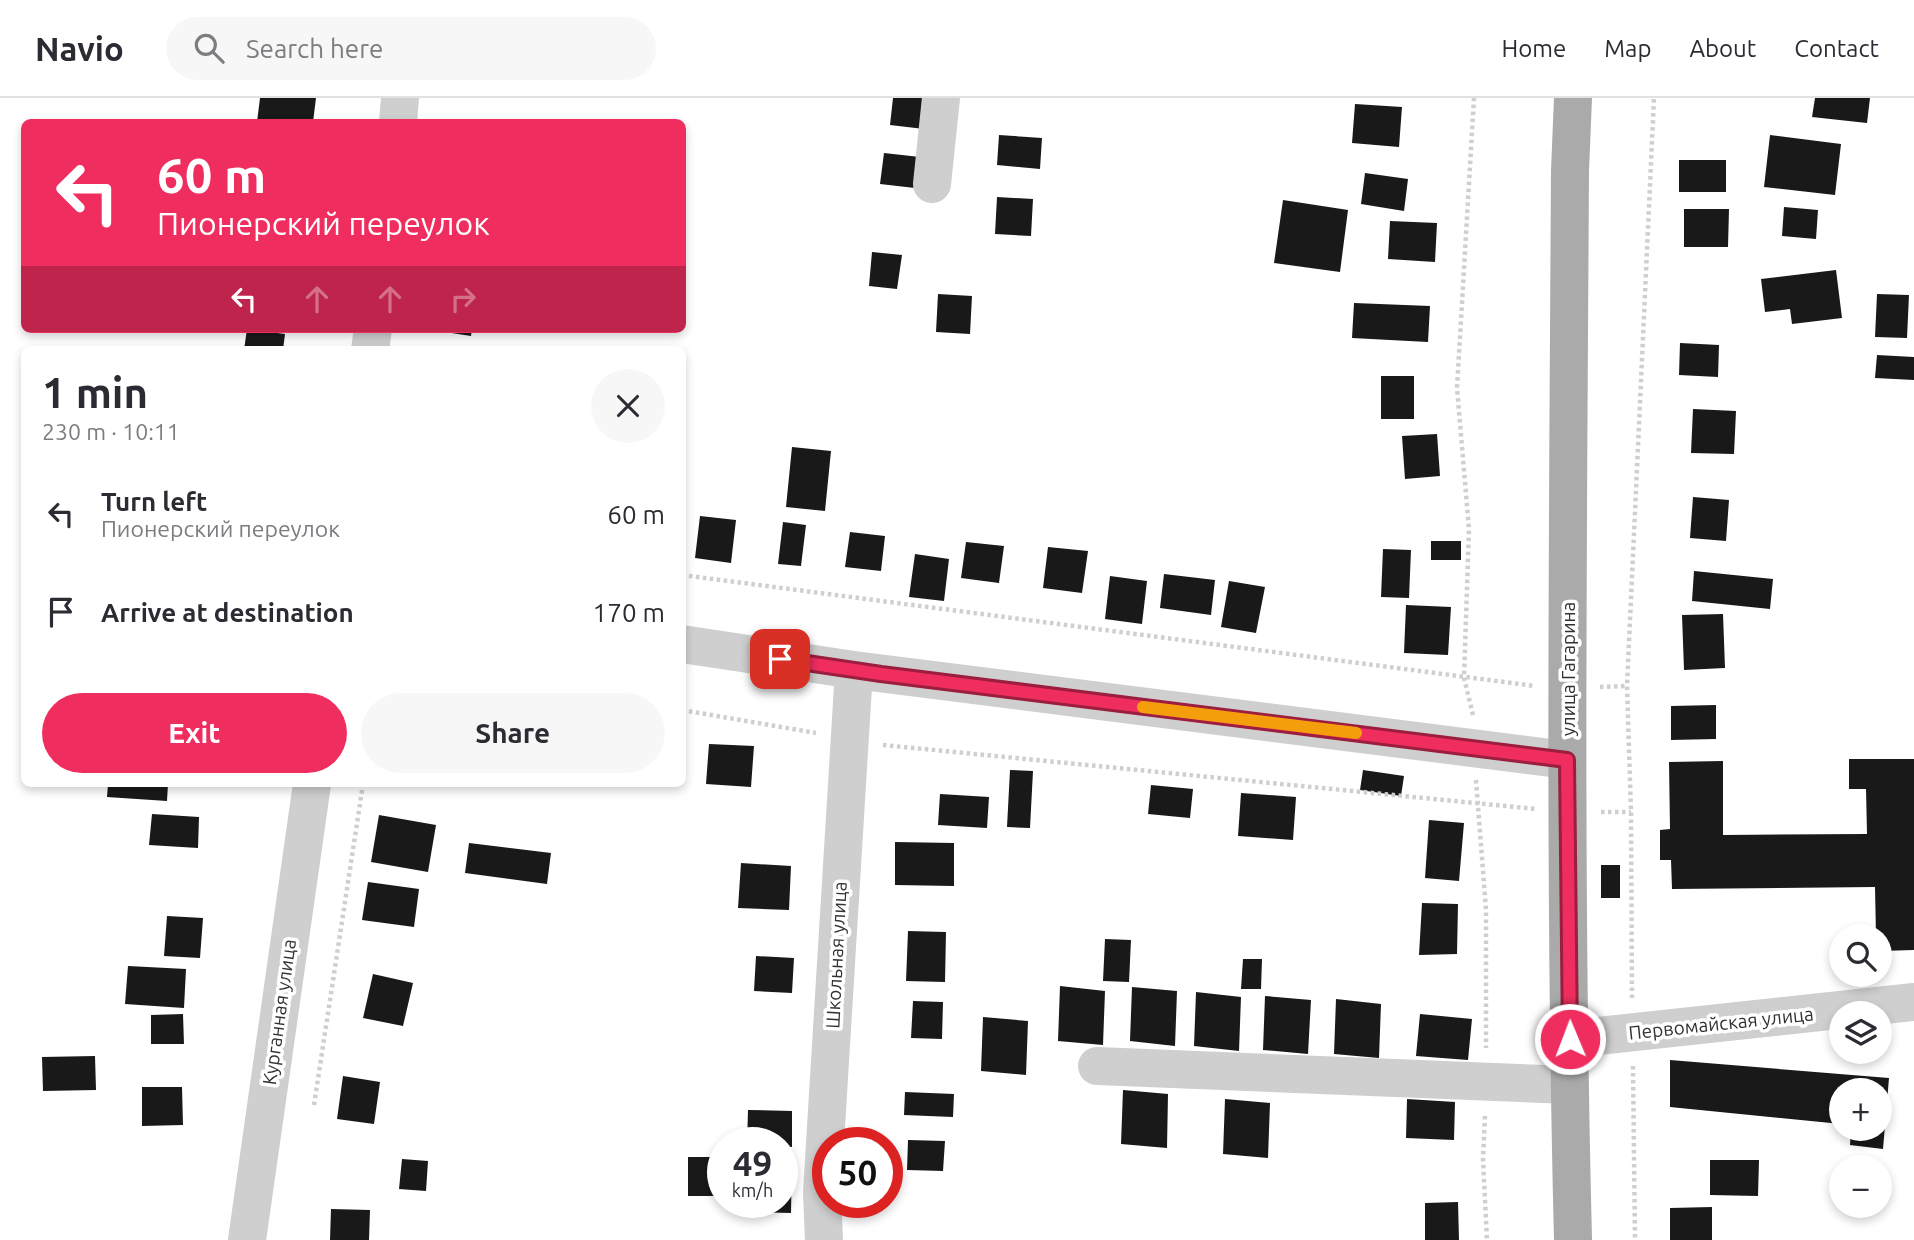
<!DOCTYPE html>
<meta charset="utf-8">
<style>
:root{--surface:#fff;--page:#f7f7f7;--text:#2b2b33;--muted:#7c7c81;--line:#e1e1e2;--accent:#ef2e5f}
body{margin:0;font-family:Ubuntu,sans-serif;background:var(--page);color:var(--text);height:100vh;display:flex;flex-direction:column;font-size:26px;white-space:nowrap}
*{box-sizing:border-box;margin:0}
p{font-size:23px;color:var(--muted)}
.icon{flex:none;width:38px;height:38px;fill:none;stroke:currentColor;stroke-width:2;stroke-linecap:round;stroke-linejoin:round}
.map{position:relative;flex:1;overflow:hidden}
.side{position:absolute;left:21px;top:248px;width:665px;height:441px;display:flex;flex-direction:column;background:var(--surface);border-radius:10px;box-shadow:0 4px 10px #0003}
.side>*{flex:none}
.banner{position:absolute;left:21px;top:21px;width:665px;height:214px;border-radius:10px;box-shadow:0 4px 10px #0003;background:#ef2e5f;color:#fff;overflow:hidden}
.tools{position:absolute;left:1829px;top:826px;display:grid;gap:14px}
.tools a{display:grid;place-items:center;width:63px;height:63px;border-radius:50%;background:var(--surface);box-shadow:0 4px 10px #0003;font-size:35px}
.speed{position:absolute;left:707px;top:1029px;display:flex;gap:14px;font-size:35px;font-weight:700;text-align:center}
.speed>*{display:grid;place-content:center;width:91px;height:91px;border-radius:50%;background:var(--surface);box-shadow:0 4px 10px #0003;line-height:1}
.speed small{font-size:18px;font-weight:400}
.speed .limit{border:10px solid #d22;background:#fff;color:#111}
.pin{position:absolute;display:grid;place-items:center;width:60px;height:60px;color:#fff;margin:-30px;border-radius:14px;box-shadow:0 4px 10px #0006}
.me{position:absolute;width:77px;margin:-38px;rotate:359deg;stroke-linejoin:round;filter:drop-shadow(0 0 5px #0008)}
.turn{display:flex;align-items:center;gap:24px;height:147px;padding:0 21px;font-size:32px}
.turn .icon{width:91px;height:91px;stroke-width:2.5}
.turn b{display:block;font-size:49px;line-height:60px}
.lanes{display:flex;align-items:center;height:66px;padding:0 21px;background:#0003;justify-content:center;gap:35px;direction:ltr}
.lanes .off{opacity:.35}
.round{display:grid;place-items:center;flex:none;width:74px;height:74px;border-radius:37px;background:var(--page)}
.head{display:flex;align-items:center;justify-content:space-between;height:119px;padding:0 21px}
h1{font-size:42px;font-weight:600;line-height:52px}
.button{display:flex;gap:14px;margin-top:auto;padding:14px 21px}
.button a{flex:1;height:80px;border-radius:42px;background:var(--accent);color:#fff;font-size:28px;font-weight:600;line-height:80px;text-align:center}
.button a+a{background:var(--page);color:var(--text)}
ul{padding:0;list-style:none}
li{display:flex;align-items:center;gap:21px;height:98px;padding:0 21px}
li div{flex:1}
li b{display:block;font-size:26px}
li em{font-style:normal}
header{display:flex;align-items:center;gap:42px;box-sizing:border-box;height:98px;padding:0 35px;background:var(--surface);border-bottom:2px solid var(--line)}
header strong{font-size:33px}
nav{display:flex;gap:38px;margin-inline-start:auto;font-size:24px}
.search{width:490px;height:63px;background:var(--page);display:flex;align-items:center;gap:18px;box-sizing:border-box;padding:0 24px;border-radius:38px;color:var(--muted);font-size:26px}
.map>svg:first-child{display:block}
.building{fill:#191919}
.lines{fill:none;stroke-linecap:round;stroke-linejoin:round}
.path{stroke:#cfcfcf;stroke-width:4.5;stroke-dasharray:3.5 3.5;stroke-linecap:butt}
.minor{stroke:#cfcfcf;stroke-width:38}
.major{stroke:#aaa;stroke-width:38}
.route-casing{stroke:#9b1e3e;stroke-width:18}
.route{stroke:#ef2e5f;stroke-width:12}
.slow{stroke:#f59e0b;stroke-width:12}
.labels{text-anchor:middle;stroke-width:7;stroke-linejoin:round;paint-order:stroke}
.street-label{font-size:19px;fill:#323232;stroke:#fff}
</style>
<header>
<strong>Navio</strong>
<div class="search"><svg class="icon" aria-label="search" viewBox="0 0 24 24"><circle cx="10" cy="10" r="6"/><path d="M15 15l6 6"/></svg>Search here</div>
<nav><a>Home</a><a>Map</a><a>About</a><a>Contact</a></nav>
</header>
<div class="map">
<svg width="1914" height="1142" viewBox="0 0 1914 1142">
<rect width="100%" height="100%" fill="#fff"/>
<!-- building -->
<path class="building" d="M260,0H316L313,24H257Z
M893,0H928L924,31L890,27Z
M1815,0H1870L1867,25L1812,19Z
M1355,6L1402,9L1399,49L1352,45Z
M999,37L1042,40L1040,71L997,67Z
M1770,37L1841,46L1835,97L1764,89Z
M884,55L920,59L915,90L880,86Z
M1679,62H1726V94H1679Z
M1365,75L1408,81L1404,113L1361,106Z
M997,99L1033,101L1031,138L995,136Z
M1283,102L1348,112L1340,174L1274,165Z
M1784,109L1818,112L1816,141L1782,138Z
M1684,111H1729L1728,149H1684Z
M1390,123L1437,125L1435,164L1388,161Z
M872,154L902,157L897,191L869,188Z
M1836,172L1842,220L1792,226L1790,211L1765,214L1761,181Z
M938,196L972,198L970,236L936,234Z
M1877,196L1909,197L1907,240L1875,239Z
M1354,205L1430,208L1428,244L1352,240Z
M247,231L285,236L283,252H244Z
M426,231H472L471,238Z
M1680,245L1719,247L1718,279L1679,277Z
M1877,257L1914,259V282L1875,280Z
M1381,278H1414V321H1381Z
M1693,311L1736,313L1734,356L1691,355Z
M1437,336L1440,378L1405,381L1402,338Z
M792,349L831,353L825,413L786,409Z
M1693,399L1729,402L1726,443L1690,440Z
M700,418L736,422L731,465L695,460Z
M783,424L806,427L801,468L778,466Z
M850,434L885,438L881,473L845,469Z
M1431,443H1461V462H1431Z
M966,444L1004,448L999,485L961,480Z
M1048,449L1088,453L1082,495L1043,490Z
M1383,451L1411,452L1409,500L1381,499Z
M915,456L949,461L944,503L909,499Z
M1694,473L1773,481L1770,511L1692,503Z
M1164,476L1215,482L1211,517L1160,510Z
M1110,478L1147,483L1142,526L1105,521Z
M1229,483L1265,489L1256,535L1221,529Z
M1406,507L1451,509L1448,557L1404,555Z
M1723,516L1725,570L1684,572L1682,517Z
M1716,607V641L1671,642V608Z
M709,646L754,648L751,689L706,686Z
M1849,661H1914V852L1880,853V838H1876L1875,789L1672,791L1671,762H1660V732L1670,731L1669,664L1723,663V737L1867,736L1866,691H1849Z
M1010,672L1033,673L1030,730L1007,729Z
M1363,672L1404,678L1401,698L1360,692Z
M108,686H168L167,703L107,699Z
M1151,687L1193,691L1190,720L1148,716Z
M1241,695L1296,699L1293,742L1238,738Z
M940,696L989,699L987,730L938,727Z
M152,716L199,719L198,750L149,747Z
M379,717L436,727L428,774L371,764Z
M1429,722L1464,725L1459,783L1425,780Z
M895,744L954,745V788L895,787Z
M469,745L551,755L547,786L465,775Z
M741,765L791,768L789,812L738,810Z
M1601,767H1620V800H1601Z
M368,784L419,791L414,829L362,822Z
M1422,805L1458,806L1457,856L1419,857Z
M167,818L203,820L200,860L164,858Z
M908,833L946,834L945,884L906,883Z
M1105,841L1131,842L1129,884L1103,883Z
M756,858L794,860L792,895L754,893Z
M1243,861H1262L1261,891H1241Z
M128,868L186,871L184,910L125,906Z
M373,876L413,885L403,928L363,920Z
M1060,888L1105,893L1103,947L1058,943Z
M1132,889L1177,893L1175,948L1130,943Z
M1196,894L1241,899L1239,953L1194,948Z
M1265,898L1311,902L1308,956L1263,952Z
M1336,901L1381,906L1379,960L1334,956Z
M913,903L943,904L942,941L911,940Z
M183,916L184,946H151V917Z
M1420,916L1472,921L1468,962L1416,958Z
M983,919L1028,923L1026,977L981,973Z
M95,958L96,992L43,993L42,959Z
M1670,962L1889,980L1883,1051L1850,1047L1851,1031H1880V992H1841V1026L1670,1009Z
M343,978L380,984L374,1026L337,1021Z
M142,989H182L183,1027L142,1028Z
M1123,992L1168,996L1167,1050L1121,1046Z
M905,994L954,996L953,1019L904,1017Z
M1225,1001L1270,1005L1268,1060L1223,1056Z
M1407,1001L1455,1004L1454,1042L1406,1040Z
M748,1012L792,1013V1049L782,1048V1045H747Z
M908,1042L945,1043L943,1073L907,1072Z
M688,1059H723V1098H688Z
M402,1061L428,1063L426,1093L399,1091Z
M1710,1062H1759L1758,1098L1710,1097Z
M782,1063H792L791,1115L754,1114V1104H782Z
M1458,1104L1459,1142H1425V1105Z
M1712,1109V1142H1670V1110Z
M331,1111L370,1112L369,1142H330Z"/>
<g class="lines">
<!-- path -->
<path class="path" d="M682,477L1535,588
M1600,589L1627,588
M682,612L816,635
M1473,617L1464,580L1469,431L1457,290L1474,0
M883,647L1536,711
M1476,682L1486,812V950
M1601,714H1631
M1632,900L1631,714L1627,588L1654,0
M1633,968L1635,1142
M314,1007L363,686
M1485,1018L1483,1061L1487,1142"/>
<!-- minor -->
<path class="minor" d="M398,24L400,0
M932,86L941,0
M370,252L373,231
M682,546L854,572L1567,662
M1570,941L1914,904
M1097,968L1569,987
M247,1142L312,686
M824,1142L822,1094L854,572"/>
<!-- major -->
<path class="major" d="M1573,0L1570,73C1568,429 1564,786 1573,1142"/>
</g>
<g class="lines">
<!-- route casing -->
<g class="route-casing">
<path id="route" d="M780,561L881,576L1567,662L1570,941"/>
</g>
<!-- route -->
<use href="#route" class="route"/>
<!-- slow -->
<path class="slow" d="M1143,609L1356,635"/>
</g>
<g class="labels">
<!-- street labels -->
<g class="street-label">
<text transform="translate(1568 571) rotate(-90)" y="7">улица Гагарина</text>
<text transform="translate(836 857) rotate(-87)" y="7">Школьная улица</text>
<text transform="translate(279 914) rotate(-82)" y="7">Курганная улица</text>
<text transform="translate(1721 925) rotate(-6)" y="7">Первомайская улица</text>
</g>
</g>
</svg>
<div class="tools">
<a><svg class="icon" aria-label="search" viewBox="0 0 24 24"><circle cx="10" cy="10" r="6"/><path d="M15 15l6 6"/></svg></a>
<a><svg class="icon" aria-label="layers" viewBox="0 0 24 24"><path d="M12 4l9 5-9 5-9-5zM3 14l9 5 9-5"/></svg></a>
<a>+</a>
<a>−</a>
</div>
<div class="speed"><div>49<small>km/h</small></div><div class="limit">50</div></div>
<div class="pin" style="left:780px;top:561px;background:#d93025"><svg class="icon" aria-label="arrive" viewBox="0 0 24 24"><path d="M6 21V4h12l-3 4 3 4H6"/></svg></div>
<svg class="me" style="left:1570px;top:941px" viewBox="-20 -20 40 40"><circle r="17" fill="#ef2e5f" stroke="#fff" stroke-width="3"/><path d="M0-11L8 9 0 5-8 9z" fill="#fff"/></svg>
<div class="banner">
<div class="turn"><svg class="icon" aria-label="left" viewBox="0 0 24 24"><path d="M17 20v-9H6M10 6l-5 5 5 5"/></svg><div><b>60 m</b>Пионерский переулок</div></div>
<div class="lanes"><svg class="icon" aria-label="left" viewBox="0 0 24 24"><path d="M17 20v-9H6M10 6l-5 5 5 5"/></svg><svg class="icon off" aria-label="ahead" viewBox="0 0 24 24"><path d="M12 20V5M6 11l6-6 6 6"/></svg><svg class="icon off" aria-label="ahead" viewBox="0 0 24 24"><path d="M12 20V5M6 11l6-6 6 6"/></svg><svg class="icon off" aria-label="right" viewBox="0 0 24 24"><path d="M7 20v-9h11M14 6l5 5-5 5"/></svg></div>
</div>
<section class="side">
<div class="head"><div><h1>1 min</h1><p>230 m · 10:11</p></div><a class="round"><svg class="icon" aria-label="close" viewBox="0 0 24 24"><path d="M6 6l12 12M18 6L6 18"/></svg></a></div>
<ul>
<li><svg class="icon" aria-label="left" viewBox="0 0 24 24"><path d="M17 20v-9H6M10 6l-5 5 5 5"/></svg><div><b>Turn left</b><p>Пионерский переулок</p></div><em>60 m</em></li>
<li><svg class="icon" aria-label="arrive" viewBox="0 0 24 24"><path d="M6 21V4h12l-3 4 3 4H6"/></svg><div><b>Arrive at destination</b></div><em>170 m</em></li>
</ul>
<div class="button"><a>Exit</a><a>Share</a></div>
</section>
</div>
